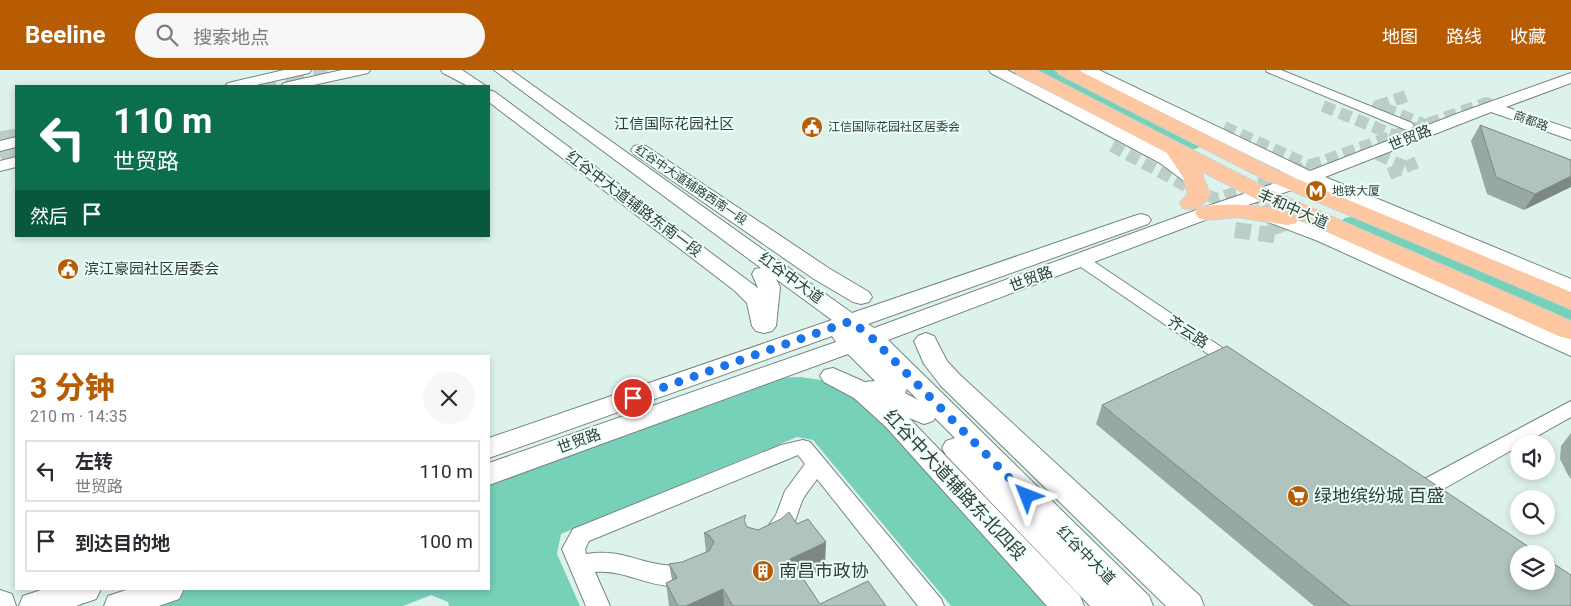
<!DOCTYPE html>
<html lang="zh">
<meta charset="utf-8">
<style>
:root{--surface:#fff;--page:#f7f7f7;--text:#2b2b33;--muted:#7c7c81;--line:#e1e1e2;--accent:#b85c03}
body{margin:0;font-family:Roboto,"Noto Sans SC",sans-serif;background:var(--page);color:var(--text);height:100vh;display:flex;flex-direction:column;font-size:19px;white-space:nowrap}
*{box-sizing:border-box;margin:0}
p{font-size:16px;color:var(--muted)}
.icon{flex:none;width:28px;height:28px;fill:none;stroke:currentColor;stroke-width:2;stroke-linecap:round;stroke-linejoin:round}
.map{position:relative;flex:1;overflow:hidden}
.details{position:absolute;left:15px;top:285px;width:475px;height:235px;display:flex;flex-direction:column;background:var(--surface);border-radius:0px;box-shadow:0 2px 8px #0003}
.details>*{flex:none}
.guide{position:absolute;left:15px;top:15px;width:475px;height:152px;border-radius:0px;box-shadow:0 2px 8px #0003;background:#0b6e4f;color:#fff;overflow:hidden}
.buttons{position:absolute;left:1510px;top:365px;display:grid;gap:10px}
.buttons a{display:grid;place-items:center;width:45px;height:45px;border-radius:50%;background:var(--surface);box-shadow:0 2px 8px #0003;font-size:25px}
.pin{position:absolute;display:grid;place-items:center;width:42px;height:42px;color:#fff;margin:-21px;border:2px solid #fff;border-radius:50%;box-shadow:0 1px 5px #0007}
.me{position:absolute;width:55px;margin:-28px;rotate:315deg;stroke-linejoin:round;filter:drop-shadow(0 0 4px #0008)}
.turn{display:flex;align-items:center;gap:18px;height:105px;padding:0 15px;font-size:22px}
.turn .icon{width:65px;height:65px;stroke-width:2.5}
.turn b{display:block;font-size:35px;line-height:42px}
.then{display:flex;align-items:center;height:48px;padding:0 15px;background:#0003;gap:10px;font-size:19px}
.round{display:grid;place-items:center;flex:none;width:52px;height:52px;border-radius:26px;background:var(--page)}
.headline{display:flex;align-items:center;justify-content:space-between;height:85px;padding:0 15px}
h1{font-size:30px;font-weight:800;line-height:38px;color:var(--accent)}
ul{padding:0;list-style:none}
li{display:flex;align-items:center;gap:15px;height:62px;margin:0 10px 8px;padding:0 5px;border:2px solid var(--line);border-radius:0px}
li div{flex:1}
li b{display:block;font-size:19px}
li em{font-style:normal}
header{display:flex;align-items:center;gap:30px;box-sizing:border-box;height:70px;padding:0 25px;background:var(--accent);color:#fff}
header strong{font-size:24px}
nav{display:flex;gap:28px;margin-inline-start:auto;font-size:18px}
.search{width:350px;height:45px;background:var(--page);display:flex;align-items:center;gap:12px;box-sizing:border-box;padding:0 18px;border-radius:28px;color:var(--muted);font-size:19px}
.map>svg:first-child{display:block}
.green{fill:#77d0b8}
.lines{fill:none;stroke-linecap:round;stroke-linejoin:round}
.street-tunnel-far1{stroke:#bccec8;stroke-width:12;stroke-dasharray:12 6;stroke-linecap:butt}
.street-tunnel{stroke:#bccec8;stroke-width:16;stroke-dasharray:16 8;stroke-linecap:butt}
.secondary-tunnel{stroke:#bccec8;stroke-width:17;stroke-dasharray:17 8;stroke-linecap:butt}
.primary-tunnel{stroke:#bccec8;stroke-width:19;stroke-dasharray:19 10;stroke-linecap:butt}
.street-casing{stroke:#758681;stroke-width:2}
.secondary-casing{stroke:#758681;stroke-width:2}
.primary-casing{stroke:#ced0cf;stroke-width:2}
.street{fill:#fff;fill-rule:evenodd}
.secondary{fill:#fff;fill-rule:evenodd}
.primary{fill:#fdc7a1;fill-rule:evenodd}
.wall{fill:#98a8a3}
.shaded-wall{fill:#7c8884}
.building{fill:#b1c3bd;stroke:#7c8884}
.route{stroke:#1a73e8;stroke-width:9;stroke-dasharray:0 16.2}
.labels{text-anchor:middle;stroke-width:4;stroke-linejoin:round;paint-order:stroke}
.far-street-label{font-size:12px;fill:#343c39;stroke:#ecfff9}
.far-poi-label{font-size:12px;fill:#343c39;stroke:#ecfff9;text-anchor:start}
.far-quarter-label{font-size:15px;fill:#343c39;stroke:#ecfff9}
.street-label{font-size:15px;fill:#343c39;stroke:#ecfff9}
.poi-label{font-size:15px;fill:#343c39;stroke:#ecfff9;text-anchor:start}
.near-street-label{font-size:18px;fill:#343c39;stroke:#ecfff9}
.near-poi-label{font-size:18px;fill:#343c39;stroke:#ecfff9;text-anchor:start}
</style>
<header>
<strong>Beeline</strong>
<div class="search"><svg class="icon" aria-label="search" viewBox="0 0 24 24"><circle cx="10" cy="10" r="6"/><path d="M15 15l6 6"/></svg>搜索地点</div>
<nav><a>地图</a><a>路线</a><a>收藏</a></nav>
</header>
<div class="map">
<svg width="1571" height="536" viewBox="0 0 1571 536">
<rect width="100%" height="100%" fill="#def2ec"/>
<!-- green -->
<path class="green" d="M1032,0H1054L1200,74V77L1192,80L1183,79Z
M1354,146L1571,238V253L1340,152L1345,148Z
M800,307L828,311L857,322L1057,536H951L813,370L797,367L561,464L557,484L580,536H449L448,532L431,525L403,536H141L189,519H489V409L747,314L773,308Z"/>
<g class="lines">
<!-- street-tunnel-far1 -->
<path class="street-tunnel-far1" d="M1406,26L1378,36L1425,55
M1323,36L1394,65
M1224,57L1311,96
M1112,76L1188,117L1217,129L1486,33L1510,41
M1361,77L1406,97
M1389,104L1420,91
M1250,125L1268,134"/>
<!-- street-tunnel -->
<path class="street-tunnel" d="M1235,160L1280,166L1269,135L1265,133"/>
<!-- secondary-tunnel -->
<path class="secondary-tunnel" d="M0,70L16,67"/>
<!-- primary-tunnel -->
<path class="primary-tunnel" d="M257,16L327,0
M0,85L16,81"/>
<!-- street casing -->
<g class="street-casing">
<path id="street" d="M1266,0H1281L1412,53L1414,56L1408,60L1404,59L1267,2Z
M1081,185L1087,187L1242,291L1245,295L1242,299L1236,301L1230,299L1075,193L1073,190L1075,187Z
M1571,331V347L1523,374H1519V376L1431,426L1423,428L1415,426L1412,420L1415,414Z
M803,370L810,372L941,529L944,536H918L817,409C813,415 807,422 803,429C795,445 794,476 768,467L765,461L776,445L785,421L805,394L798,385L589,471L585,479L586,484C621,479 633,491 664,495C677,497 690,491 702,495L706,502L702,509C693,512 685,515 676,516C648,517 623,499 595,502L610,536H586L562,479L573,459L781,375Z"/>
</g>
<!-- secondary casing -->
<g class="secondary-casing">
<path id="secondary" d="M284,0H311L309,3L252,16H225L228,13Z
M342,0H370L368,3L309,16H281L284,13Z
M441,0H462L486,16H468L443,3Z
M494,0H511L852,243L1134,146L1141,144L1148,146L1151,150L1148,154L868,254L874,258L1199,139L1293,107L1082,3L1080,0H1099L1310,101L1459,43L1571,3V13L1506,37L1571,59V70L1491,42L1325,107L1571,209V224L1355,135L1309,114L1213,147L888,270L1149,526L1153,536H1090L946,385L942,378L946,371L955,368L935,348L933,351L924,354L909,348L1080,526L1084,536H1047L886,357L854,328L824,312L820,306L824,300L833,298L865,312L875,311L848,284L489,415V393L836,272L832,266L489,388V368L832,250L776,209L780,217L776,256L772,261L764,263L756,261L752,256L747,233L735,221L489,32V20L495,22L758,218L752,204L755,199L761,198ZM907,319L918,330L905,323Z
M989,0H1007L1172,85L1204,110L1202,114L1195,116L1188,114L1160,93L991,3Z
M16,67V77L0,81V71Z
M640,75L646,76L830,199L869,222L872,227L869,232L861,234L853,232L814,209L634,84L631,80L634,76Z
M16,87V97L0,101V91Z
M1262,137L1332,163L1571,269V286L1318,171L1255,147L1252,143L1255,139Z
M926,263L934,266L947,291L959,304L1200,526L1204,536H1166L941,316L924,294L914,271L918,266Z
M44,519H101L96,529L76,536H19L23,526Z
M129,519H184L179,529L159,536H104L108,526Z
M0,520L12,524L16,536H0Z"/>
</g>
<!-- primary casing -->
<g class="primary-casing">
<path id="primary" d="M1014,0H1036L1268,119L1571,251V269L1561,267L1298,149L1296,153L1288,155L1237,147L1206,150L1198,148L1195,143L1198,138C1225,132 1249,135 1276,139L1201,101L1210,125C1203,136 1196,141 1183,138L1180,133L1188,124L1183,107L1167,83L1017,4Z
M1056,0H1078L1278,101L1571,222V239L1264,109L1059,4Z"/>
</g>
<!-- street -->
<use href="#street" class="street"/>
<!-- secondary -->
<use href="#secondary" class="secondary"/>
<!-- primary -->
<use href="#primary" class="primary"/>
</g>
<!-- wall -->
<path class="wall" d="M1480,55L1571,90L1524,140L1487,124L1471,71Z
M1102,335L1571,536H1314L1096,354Z
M1571,363V409L1568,405L1560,389L1561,376Z
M746,454L747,457L825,498L803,508L820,534L886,536H669L666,513L672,510L669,494L682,492L706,483L704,463Z"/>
<!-- shaded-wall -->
<path class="shaded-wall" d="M1571,106V117L1524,140L1535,124Z
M826,472L825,498L789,515L790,489Z
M723,519L724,536H686Z"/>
<!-- building -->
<path class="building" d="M1480,55L1571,90V106L1535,124L1496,107Z
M1227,276L1526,475L1542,484H1519V511H1546V486L1554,491V494L1571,505V536H1350L1102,335Z
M789,442L797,454L808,449L826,472L790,489L820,534L868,511L886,536H733L723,519L686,536H678L666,513L677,508L669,494L682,492L709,481L714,472L709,465L704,463L746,445L744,450L747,457L758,460L781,449Z"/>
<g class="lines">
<!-- route -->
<path class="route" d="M633,328L851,251L871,267L1027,426"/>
</g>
<!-- icons -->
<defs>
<g id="civic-disc" transform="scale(1.125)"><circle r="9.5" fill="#b85c03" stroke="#ecfff9"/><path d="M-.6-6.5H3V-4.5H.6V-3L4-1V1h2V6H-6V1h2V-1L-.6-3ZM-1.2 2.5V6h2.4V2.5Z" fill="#fff"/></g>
<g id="metro-disc" transform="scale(1.125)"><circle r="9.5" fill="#b85c03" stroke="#ecfff9"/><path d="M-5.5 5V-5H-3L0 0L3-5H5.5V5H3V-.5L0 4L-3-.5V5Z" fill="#fff"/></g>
<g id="supermarket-disc" transform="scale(1.125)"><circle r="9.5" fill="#b85c03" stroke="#ecfff9"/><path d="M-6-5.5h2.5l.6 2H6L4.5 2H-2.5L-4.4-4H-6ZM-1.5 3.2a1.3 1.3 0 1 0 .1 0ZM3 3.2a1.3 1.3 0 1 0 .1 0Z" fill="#fff"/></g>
<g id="building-disc" transform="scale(1.125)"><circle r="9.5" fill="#b85c03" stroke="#ecfff9"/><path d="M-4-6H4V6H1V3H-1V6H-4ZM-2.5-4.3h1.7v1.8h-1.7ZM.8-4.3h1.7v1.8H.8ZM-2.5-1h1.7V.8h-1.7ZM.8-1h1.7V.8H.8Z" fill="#fff"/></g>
</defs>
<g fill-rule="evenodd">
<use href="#civic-disc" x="812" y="57"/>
<use href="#metro-disc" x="1316" y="121"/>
<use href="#civic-disc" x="68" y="199"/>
<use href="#supermarket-disc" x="1298" y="426"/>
<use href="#building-disc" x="763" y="501"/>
</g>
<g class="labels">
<!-- far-street labels -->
<g class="far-street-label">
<text transform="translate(1531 51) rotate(20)" y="4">商都路</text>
<text transform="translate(691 115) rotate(34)" y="4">红谷中大道辅路西南一段</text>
</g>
<!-- far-poi labels -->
<g class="far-poi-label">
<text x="828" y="61">江信国际花园社区居委会</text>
<text x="1332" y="125">地铁大厦</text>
</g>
<!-- far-quarter labels -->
<g class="far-quarter-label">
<text x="674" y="59">江信国际花园社区</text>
</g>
<!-- street labels -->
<g class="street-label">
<text transform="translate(1410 68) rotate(-22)" y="5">世贸路</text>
<text transform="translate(634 134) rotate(37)" y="5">红谷中大道辅路东南一段</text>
<text transform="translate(1293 139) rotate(24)" y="5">丰和中大道</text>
<text transform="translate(791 208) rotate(36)" y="5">红谷中大道</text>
<text transform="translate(1031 209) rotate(-21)" y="5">世贸路</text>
<text transform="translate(1188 262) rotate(34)" y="5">齐云路</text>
<text transform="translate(579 371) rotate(-20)" y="5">世贸路</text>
<text transform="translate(1086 485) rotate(45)" y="5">红谷中大道</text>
</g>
<!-- poi labels -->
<g class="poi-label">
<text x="84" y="204">滨江豪园社区居委会</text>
</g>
<!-- near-street labels -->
<g class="near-street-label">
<text transform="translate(955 415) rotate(47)" y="6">红谷中大道辅路东北四段</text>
</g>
<!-- near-poi labels -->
<g class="near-poi-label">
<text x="1314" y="432">绿地缤纷城 百盛</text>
<text x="779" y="507">南昌市政协</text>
</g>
</g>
</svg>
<div class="buttons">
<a><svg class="icon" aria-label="sound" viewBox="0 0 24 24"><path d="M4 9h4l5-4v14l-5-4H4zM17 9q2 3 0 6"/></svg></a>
<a><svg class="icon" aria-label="search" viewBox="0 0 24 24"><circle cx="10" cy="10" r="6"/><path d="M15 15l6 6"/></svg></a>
<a><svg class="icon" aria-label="layers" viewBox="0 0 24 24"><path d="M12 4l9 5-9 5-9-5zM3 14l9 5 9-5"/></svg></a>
</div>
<div class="pin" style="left:633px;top:328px;background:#d93025"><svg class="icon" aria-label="arrive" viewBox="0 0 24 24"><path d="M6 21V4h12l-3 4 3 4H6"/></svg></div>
<svg class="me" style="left:1027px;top:426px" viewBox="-20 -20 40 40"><path d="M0-17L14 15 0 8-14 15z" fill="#1a73e8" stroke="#fff" stroke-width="4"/></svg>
<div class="guide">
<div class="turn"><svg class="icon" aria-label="left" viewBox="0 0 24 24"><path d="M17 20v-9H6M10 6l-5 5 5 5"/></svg><div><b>110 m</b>世贸路</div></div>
<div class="then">然后<svg class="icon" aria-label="arrive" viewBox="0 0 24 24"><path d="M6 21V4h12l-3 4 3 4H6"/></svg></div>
</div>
<section class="details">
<div class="headline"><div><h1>3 分钟</h1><p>210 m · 14:35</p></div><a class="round"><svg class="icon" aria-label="close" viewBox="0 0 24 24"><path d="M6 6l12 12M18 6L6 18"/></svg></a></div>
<ul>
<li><svg class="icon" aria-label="left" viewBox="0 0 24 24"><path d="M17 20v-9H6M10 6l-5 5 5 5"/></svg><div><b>左转</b><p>世贸路</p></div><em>110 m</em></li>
<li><svg class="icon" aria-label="arrive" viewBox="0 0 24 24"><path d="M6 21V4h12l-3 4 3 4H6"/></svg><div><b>到达目的地</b></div><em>100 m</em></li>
</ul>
</section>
</div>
